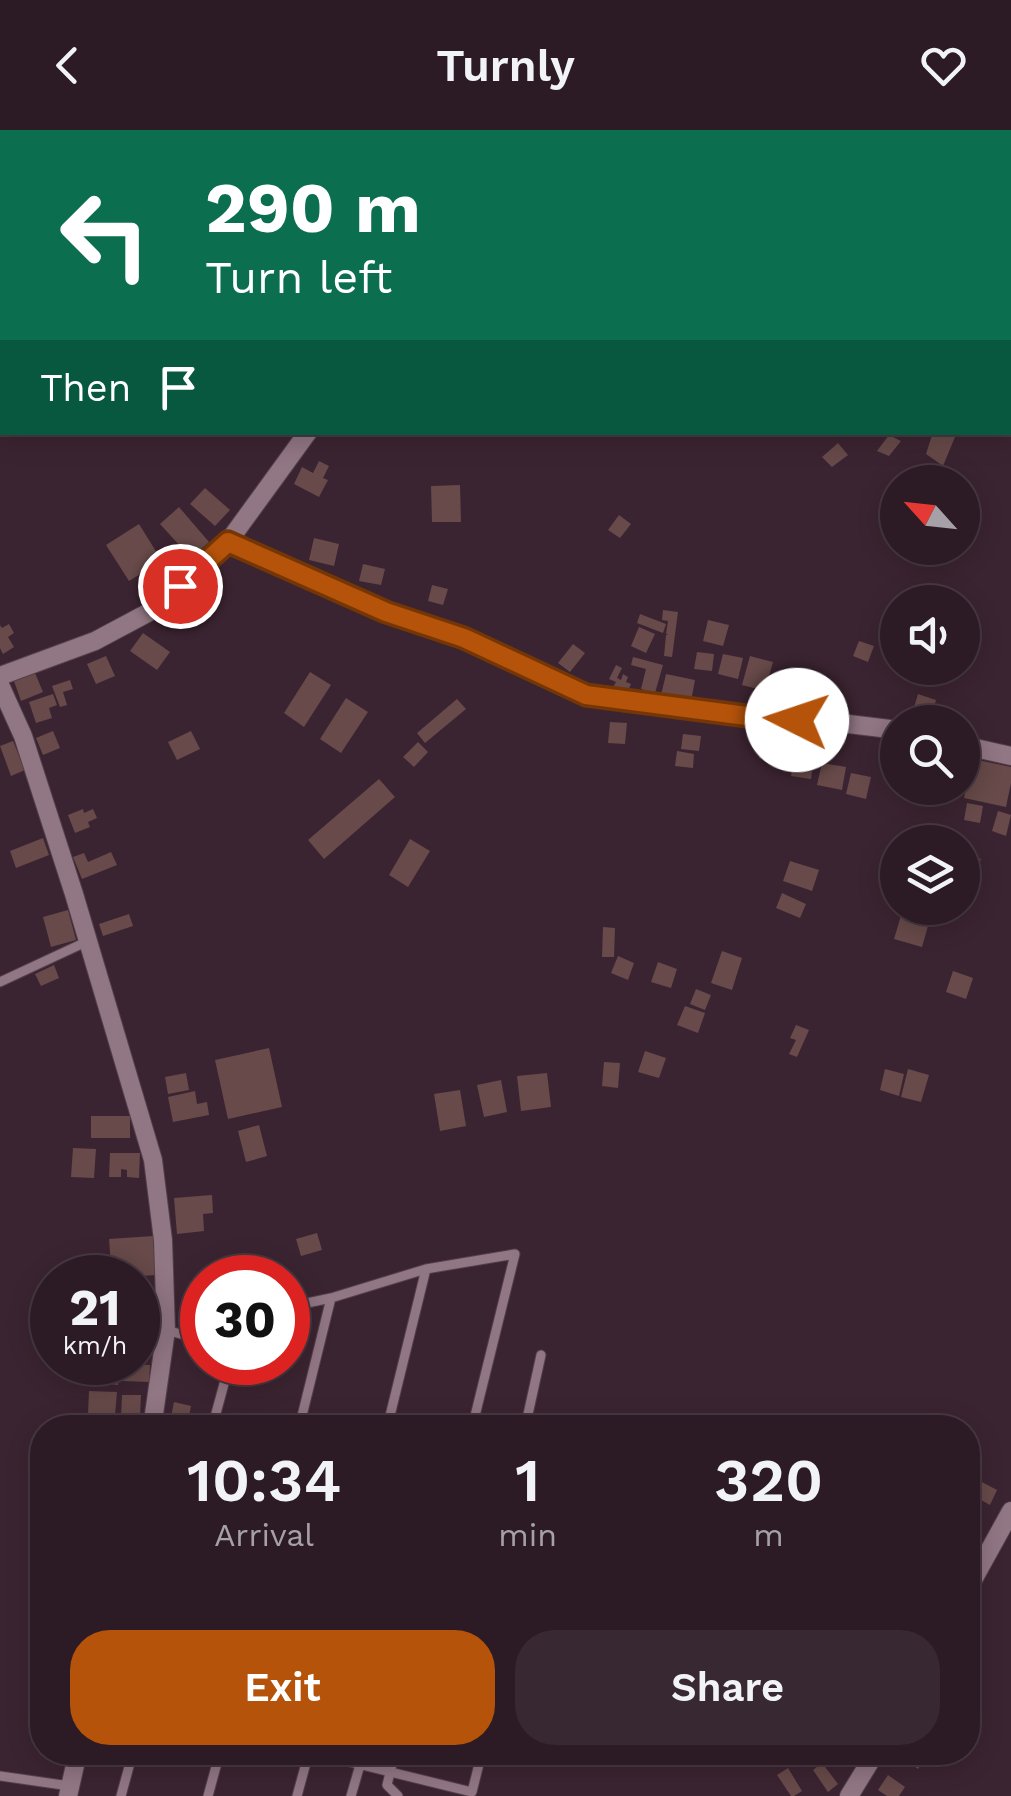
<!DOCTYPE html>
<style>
:root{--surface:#2c1b25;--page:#382832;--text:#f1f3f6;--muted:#a6a1a7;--line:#483942;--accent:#b45309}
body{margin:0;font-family:"Work Sans",sans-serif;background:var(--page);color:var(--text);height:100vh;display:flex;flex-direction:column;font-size:38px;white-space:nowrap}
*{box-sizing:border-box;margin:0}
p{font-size:32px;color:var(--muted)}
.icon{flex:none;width:55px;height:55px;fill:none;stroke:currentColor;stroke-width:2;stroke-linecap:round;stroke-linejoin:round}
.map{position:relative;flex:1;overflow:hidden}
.side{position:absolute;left:30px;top:1285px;width:950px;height:350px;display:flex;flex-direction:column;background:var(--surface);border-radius:40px;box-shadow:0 5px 25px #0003,0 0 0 2px var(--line)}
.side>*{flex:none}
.top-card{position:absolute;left:0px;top:0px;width:1012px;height:305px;box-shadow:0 5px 25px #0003,0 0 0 2px var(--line);background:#0b6e4f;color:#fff;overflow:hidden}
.needle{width:65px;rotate:297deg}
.fabs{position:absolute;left:880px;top:335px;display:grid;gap:20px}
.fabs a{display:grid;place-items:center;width:100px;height:100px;border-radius:50%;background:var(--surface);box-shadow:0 5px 25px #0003,0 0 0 2px var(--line);font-size:50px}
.speed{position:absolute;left:30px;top:1125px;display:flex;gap:20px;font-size:50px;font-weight:700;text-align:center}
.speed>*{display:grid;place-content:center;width:130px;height:130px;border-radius:50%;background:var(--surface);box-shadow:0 5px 25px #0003,0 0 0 2px var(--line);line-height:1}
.speed small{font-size:25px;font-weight:400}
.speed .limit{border:15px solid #d22;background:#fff;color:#111}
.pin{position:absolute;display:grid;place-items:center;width:85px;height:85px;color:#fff;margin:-42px;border:5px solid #fff;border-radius:50%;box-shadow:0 2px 10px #0007}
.me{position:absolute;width:110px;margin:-55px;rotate:274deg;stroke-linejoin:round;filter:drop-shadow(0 0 8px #0008)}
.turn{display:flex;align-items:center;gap:35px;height:210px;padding:0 40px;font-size:45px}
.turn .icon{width:130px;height:130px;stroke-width:2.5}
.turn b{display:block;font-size:70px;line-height:85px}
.then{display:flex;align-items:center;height:95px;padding:0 40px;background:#0003;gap:20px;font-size:38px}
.eta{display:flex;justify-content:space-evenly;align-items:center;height:170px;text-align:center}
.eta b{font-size:60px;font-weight:600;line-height:70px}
.cta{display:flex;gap:20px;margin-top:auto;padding:20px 40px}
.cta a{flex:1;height:115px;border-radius:40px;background:var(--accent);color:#fff;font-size:40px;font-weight:600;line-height:115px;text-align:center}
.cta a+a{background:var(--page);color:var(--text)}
header{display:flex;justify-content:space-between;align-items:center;height:130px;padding:0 40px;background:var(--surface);font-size:45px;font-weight:600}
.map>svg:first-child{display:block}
.building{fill:#674a49}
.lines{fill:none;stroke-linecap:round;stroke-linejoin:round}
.service-casing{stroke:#54404a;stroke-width:11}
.minor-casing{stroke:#54404a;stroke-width:20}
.service{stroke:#917683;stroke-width:9}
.minor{stroke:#917683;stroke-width:18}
.route-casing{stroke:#753606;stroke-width:25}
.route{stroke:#b45309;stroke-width:18}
</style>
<header><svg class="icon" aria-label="back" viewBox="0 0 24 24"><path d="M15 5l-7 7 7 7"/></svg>Turnly<svg class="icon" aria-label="heart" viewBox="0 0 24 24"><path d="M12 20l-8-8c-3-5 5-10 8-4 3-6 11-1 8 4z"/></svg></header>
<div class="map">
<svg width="1011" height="1666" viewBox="0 0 1011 1666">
<rect width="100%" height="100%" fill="#3b2431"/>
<!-- building -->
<path class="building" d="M933,302H947L955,307L943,336L926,324Z
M889,305L901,311L889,326L877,321Z
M838,313L848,325L832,337L822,327Z
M319,331L329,336L323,348L328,350L319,367L294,354L302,337L313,343Z
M460,355L461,392H432L431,356Z
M205,358L230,380L215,396L190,374Z
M179,377L209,412L191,428L160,394Z
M619,385L631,394L620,408L608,400Z
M139,394L162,431L129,451L106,415Z
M314,408L339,414L334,436L309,430Z
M363,434L385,439L381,455L359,451Z
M432,455L448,459L443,475L428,471Z
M663,480L678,482L672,527L664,526L666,505H669L666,504L668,491L662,490Z
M640,484L666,494L663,503L637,493Z
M708,490L729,495L723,516L703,511Z
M9,494L14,503L8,507L14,517L3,524L0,518V495L2,498Z
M639,497L655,504L646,523L631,516Z
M143,503L170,522L157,540L130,521Z
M859,511L874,516L868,532L853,526Z
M573,514L585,523L570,542L558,533Z
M697,522L714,524L712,541L694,539Z
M723,524L743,528L738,549L718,544Z
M106,526L115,546L96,554L87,534Z
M750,526L773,532L765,561L742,555Z
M633,527L663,535L655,563L641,559L646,539L631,535Z
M616,535L622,538L617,548L621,550L623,544L628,547L626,552L631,554L627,564L613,557L616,552L609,549Z
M310,542L331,555L304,597L284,583Z
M35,543L43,562L21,571L14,551Z
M666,544L695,550L691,571L661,565Z
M70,550L73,559L63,562L67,575L60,577L52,556Z
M53,564L57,575L49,578L52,588L36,593L29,572Z
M918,564L936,570L931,587L913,581Z
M346,568L368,582L341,623L320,609Z
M457,569L466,579L425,613L417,603Z
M610,592L627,593L625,614L608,613Z
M761,597L784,598L782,630L759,628Z
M794,597L820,601L816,631L789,627Z
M53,601L60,618L43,625L36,608Z
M191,601L200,619L177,630L168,612Z
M683,604L701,606L699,621L681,619Z
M13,611L25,640L11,646L0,616Z
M418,612L428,622L414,637L403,627Z
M677,621L694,624L693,638L675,636Z
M973,629L1011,637V653L1006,677L964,668Z
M793,632L813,635L811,649L791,646Z
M822,633L846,637L842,660L817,655Z
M851,643L871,647L866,669L846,664Z
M379,649L395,667L324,729L308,710Z
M967,673L983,676L980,693L964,690Z
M83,679L84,683L93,679L97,688L88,692L90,697L75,703L68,685Z
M998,681L1011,685L1006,706L992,701Z
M43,708L49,725L16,738L10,721Z
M410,709L430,721L408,757L389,745Z
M111,722L117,735L82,749L73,727L84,723L88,732Z
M964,722L981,729L971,755L962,751Z
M790,731L819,740L812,761L783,751Z
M782,763L806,774L800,788L776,778Z
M68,780L76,810L51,817L43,787Z
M902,782L930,789L922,817L894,809Z
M129,784L133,796L103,806L99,794Z
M603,797L615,798L614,827H602Z
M722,821L742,828L732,860L711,853Z
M618,826L634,833L628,850L611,843Z
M658,832L677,839L671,858L651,852Z
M54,835L59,848L41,856L35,844Z
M953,841L973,848L966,869L946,862Z
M696,859L711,865L705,880L690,874Z
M685,876L705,883L698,903L677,895Z
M796,895L809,900L797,927L789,924L796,910L790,908Z
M269,918L282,977L228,989L215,930Z
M645,921L666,928L659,948L638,942Z
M604,932L620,933L618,958L602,956Z
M885,939L904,944L899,966L880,960Z
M908,939L929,945L921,972L901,967Z
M186,943L189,960L168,964L165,947Z
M547,943L551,977L521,981L517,946Z
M501,950L507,982L484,987L477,955Z
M460,960L466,996L440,1001L434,964Z
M195,961L197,974L207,972L209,985L173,992L168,967Z
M91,986H130V1008H91Z
M259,995L267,1026L246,1032L238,1001Z
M73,1018L96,1019L94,1048L71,1047Z
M110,1023H140L139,1048L127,1047V1040L121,1039V1047H109Z
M212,1065L213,1083L203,1084L204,1101L177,1104L174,1068Z
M317,1103L322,1120L301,1126L296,1109Z
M153,1106L156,1145L112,1148L109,1109Z
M103,1232H120L118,1255L101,1253Z
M123,1234L150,1235L149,1252L122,1251Z
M89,1261L117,1262L115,1285L88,1284Z
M122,1265H141L140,1287H121Z
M174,1272L191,1276L187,1296L170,1292Z
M980,1351L997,1360L990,1375L972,1365Z
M906,1622H923L928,1626L918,1639L902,1628Z
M822,1633L838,1654L828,1662L813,1640Z
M788,1638L802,1661L794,1666H791L777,1645Z
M888,1645L905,1657L899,1666H887L878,1660Z"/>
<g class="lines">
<!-- service casing -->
<g class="service-casing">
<path id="service" d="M0,852L88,811
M426,1139L515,1124L472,1298
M331,1168L426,1139L387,1298
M288,1177L331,1168L299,1298
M166,1200L202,1210
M474,1290L505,1298
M212,1298L230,1232
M525,1298L541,1225
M309,1622L472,1662L482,1622
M395,1622L387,1655L398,1666
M0,1646L70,1656
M121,1666L133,1622
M208,1666L220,1622
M297,1666L309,1622
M351,1666L360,1635"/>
</g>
<!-- minor casing -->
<g class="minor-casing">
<path id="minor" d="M1005,0L1009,2
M492,2L494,0
M1010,75L1011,74
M1010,145H1011
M228,412L385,483L464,508L586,565L762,588L832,592L898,600
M0,546L95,511L155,479L228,412L308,302
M0,555L23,606L74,764L153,1030L163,1110L166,1200L152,1298
M962,615L1011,626
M968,1459L1011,1381
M68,1666L78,1622
M849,1666L876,1622"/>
</g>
<!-- service -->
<use href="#service" class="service"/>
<!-- minor -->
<use href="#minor" class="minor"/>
</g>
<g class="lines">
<!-- route casing -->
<g class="route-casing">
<path id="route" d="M180,456L228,412L386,482L464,508L586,565L762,588L797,590"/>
</g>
<!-- route -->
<use href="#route" class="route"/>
</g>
</svg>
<div class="fabs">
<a><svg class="needle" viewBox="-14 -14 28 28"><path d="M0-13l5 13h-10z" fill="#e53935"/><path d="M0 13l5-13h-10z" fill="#a6a1a7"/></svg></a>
<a><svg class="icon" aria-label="sound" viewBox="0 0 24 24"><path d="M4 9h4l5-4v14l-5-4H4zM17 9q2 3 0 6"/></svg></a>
<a><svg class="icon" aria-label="search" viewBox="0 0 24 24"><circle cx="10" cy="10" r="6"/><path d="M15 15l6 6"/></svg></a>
<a><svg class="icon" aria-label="layers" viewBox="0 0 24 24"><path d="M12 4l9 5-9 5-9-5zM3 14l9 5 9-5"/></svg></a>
</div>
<div class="speed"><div>21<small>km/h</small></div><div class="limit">30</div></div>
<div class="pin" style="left:180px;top:456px;background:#d93025"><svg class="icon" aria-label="arrive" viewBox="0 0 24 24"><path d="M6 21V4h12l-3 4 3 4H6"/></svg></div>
<svg class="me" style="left:797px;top:590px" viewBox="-20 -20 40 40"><circle r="19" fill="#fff"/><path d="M0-13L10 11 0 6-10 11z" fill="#b45309"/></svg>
<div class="top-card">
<div class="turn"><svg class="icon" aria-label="left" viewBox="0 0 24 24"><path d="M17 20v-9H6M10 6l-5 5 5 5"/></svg><div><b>290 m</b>Turn left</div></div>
<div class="then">Then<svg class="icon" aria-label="arrive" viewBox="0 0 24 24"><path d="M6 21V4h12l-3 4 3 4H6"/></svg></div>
</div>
<section class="side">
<div class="eta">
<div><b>10:34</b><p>Arrival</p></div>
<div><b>1</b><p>min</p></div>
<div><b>320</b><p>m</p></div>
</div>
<div class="cta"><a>Exit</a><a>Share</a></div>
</section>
</div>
